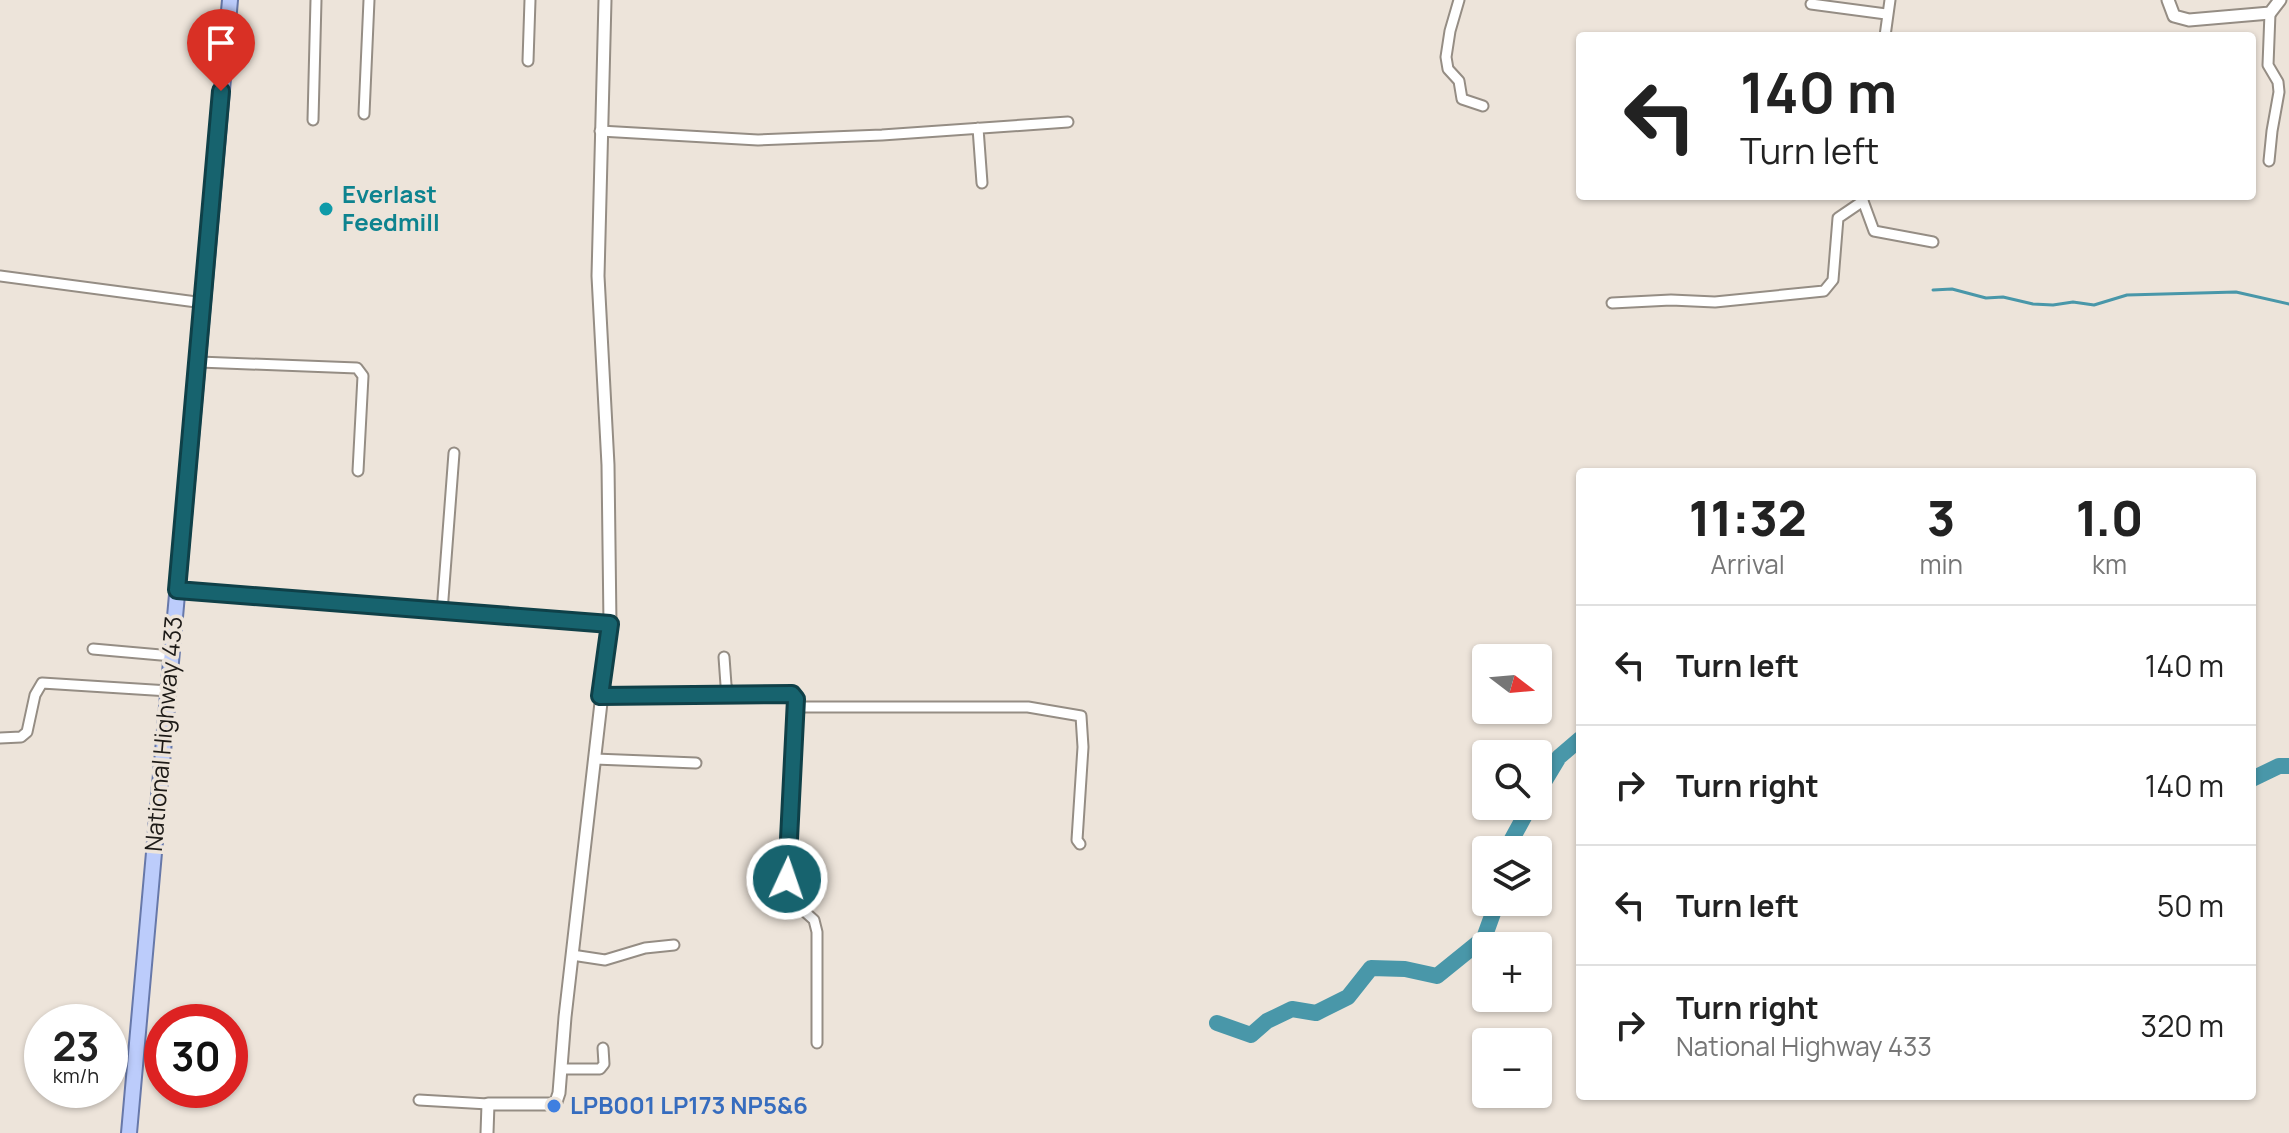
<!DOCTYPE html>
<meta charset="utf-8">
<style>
:root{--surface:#fff;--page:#f6f6f6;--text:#222;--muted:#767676;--line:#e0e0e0}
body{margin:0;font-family:Manrope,sans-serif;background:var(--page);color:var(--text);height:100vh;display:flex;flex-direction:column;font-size:30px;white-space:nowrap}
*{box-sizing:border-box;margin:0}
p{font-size:26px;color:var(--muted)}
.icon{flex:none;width:44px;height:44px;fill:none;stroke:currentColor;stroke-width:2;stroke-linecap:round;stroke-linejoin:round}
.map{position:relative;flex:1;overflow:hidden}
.details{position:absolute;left:1576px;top:468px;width:680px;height:632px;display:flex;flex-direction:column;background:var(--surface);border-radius:8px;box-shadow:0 2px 6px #0004}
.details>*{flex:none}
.guide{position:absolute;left:1576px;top:32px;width:680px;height:168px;border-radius:8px;box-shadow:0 2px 6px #0004;background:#fff;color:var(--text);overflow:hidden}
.needle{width:52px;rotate:106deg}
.buttons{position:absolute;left:1472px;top:644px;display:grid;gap:16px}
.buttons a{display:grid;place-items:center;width:80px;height:80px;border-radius:8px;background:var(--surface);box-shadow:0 2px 6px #0004;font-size:40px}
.speed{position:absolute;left:24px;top:1004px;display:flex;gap:16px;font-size:40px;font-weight:700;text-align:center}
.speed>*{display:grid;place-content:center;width:104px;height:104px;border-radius:50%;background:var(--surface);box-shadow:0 2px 6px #0004;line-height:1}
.speed small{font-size:20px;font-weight:400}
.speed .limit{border:12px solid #d22;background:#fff;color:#111}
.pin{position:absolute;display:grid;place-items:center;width:68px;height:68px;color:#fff;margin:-82px -34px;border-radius:50% 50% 50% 0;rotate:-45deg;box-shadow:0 0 8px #0007}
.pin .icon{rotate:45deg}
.me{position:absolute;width:88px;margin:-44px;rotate:3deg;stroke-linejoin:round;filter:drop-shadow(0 0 6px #0008)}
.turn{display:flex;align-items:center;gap:28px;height:168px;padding:0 32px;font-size:36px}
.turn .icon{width:104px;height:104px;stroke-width:2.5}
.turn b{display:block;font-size:56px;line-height:68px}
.eta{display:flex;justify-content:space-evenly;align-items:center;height:136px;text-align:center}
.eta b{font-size:48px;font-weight:800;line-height:56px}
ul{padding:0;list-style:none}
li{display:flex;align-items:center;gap:24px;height:120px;padding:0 32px;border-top:2px solid var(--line)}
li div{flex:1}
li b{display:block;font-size:30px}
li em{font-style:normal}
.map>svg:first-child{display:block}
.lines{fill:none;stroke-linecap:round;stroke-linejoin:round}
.stream{stroke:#4997a9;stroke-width:3}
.river{stroke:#4997a9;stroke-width:16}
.minor-casing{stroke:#958d84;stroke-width:13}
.tertiary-casing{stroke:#958d84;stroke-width:15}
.primary-casing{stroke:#6778a9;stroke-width:18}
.minor{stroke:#fff;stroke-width:9}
.tertiary{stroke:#fff;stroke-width:11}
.primary{stroke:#bcccfb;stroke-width:14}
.route-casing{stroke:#0f4048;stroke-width:20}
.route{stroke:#17636e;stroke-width:14}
.culture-dot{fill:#0f9aa8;stroke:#ede4da;stroke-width:3}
.shop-dot{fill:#3f7fe0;stroke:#ede4da;stroke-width:3}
.labels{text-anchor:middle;stroke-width:7;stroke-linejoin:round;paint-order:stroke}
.culture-label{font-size:24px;font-weight:bold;fill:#0d838f;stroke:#ede4da;text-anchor:start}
.street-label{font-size:24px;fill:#1d1a17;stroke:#ede4da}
.shop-label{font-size:24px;font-weight:bold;fill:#366cbe;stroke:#ede4da;text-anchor:start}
</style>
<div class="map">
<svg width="2289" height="1133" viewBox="0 0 2289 1133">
<rect width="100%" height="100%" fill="#ede4da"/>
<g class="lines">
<!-- stream -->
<path class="stream" d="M1933,290L1952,289L1986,298L2003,297L2033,304L2053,305L2073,302L2094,305L2127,295L2236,292L2289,304"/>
<!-- river -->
<path class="river" d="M2252,779L2279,766H2289
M1538,792L1559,757L1580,739
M1506,850L1530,806
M1217,1023L1251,1035L1267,1021L1292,1009L1316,1013L1348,997L1371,968L1405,969L1437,976L1484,938L1497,902"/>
<!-- minor casing -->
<g class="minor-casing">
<path id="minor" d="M1459,0L1450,31L1446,57L1448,69L1459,81L1462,99L1483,106
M1811,4L1886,14
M1885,36L1890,0
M528,61L530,0
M364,114L369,0
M313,120L316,0
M978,128L982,183
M600,131L758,140L882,135L1068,122
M2269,161L2272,131L2279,92L2278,82L2268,65L2270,13
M1863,201L1874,231L1933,242
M0,276L204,303
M1612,303L1671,300L1715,302L1824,291L1833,280L1838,218L1863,201L1864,196
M199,362L357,368L363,376L358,471
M177,590L610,624
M442,612L454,453
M93,649L172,656
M724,657L726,685L730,696
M600,696H794L796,699L787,879L795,903L814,920L817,932V1043
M795,707H1028L1081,716L1083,747L1077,840L1080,844
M0,738L21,737L27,732L35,695L42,683L169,691
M595,759L696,763
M572,955L605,960L645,948L674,945
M561,1069H600L604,1064L603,1048
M419,1100L488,1104"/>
</g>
<!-- tertiary casing -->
<g class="tertiary-casing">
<path id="tertiary" d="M2168,0L2174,16L2189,20L2270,13L2280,0
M487,1133L488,1104H551L556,1102L559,1093L565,1017L610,624L608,465L598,276L605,0"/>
</g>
<!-- primary casing -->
<g class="primary-casing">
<path id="primary" d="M129,1133L230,0"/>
</g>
<!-- minor -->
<use href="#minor" class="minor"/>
<!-- tertiary -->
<use href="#tertiary" class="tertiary"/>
<!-- primary -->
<use href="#primary" class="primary"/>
</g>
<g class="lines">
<!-- route casing -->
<g class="route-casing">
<path id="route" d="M221,91L177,590L610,624L600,696L792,694L796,699L787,879"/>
</g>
<!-- route -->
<use href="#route" class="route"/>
</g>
<!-- markers -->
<circle class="culture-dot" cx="326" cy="209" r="8"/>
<circle class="shop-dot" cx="554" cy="1106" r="8"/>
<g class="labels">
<!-- culture labels -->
<g class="culture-label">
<text x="342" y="203">Everlast<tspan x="342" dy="28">Feedmill</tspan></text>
</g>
<!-- street labels -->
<g class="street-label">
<text transform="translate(164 734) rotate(-85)" y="8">National Highway 433</text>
</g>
<!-- shop labels -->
<g class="shop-label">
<text x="570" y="1114">LPB001 LP173 NP5&amp;6</text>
</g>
</g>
</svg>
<div class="buttons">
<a><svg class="needle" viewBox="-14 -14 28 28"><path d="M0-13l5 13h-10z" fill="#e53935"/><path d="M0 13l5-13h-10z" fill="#767676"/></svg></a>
<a><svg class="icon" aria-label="search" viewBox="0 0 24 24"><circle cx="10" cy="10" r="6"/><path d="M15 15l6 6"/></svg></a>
<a><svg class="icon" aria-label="layers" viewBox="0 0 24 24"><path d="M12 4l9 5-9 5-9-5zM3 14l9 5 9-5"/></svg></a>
<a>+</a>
<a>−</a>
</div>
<div class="speed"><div>23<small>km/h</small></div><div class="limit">30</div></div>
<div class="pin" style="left:221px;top:91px;background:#d93025"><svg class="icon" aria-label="arrive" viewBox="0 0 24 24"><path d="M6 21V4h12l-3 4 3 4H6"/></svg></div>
<svg class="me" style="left:787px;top:879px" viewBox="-20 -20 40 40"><circle r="17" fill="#17636e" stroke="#fff" stroke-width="3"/><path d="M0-11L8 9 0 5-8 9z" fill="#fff"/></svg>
<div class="guide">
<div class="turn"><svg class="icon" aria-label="left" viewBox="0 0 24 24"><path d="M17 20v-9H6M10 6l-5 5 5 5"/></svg><div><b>140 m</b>Turn left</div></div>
</div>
<section class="details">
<div class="eta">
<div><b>11:32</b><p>Arrival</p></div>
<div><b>3</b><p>min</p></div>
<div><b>1.0</b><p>km</p></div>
</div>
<ul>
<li><svg class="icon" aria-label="left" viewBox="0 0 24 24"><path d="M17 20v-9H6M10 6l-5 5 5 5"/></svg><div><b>Turn left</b></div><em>140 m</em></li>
<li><svg class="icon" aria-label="right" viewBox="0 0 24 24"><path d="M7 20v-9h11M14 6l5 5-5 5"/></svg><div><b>Turn right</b></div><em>140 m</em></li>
<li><svg class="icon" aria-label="left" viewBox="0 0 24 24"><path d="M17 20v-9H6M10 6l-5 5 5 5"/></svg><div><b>Turn left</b></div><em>50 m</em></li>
<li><svg class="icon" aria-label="right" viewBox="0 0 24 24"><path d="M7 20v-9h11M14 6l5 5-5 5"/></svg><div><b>Turn right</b><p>National Highway 433</p></div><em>320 m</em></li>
</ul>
</section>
</div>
